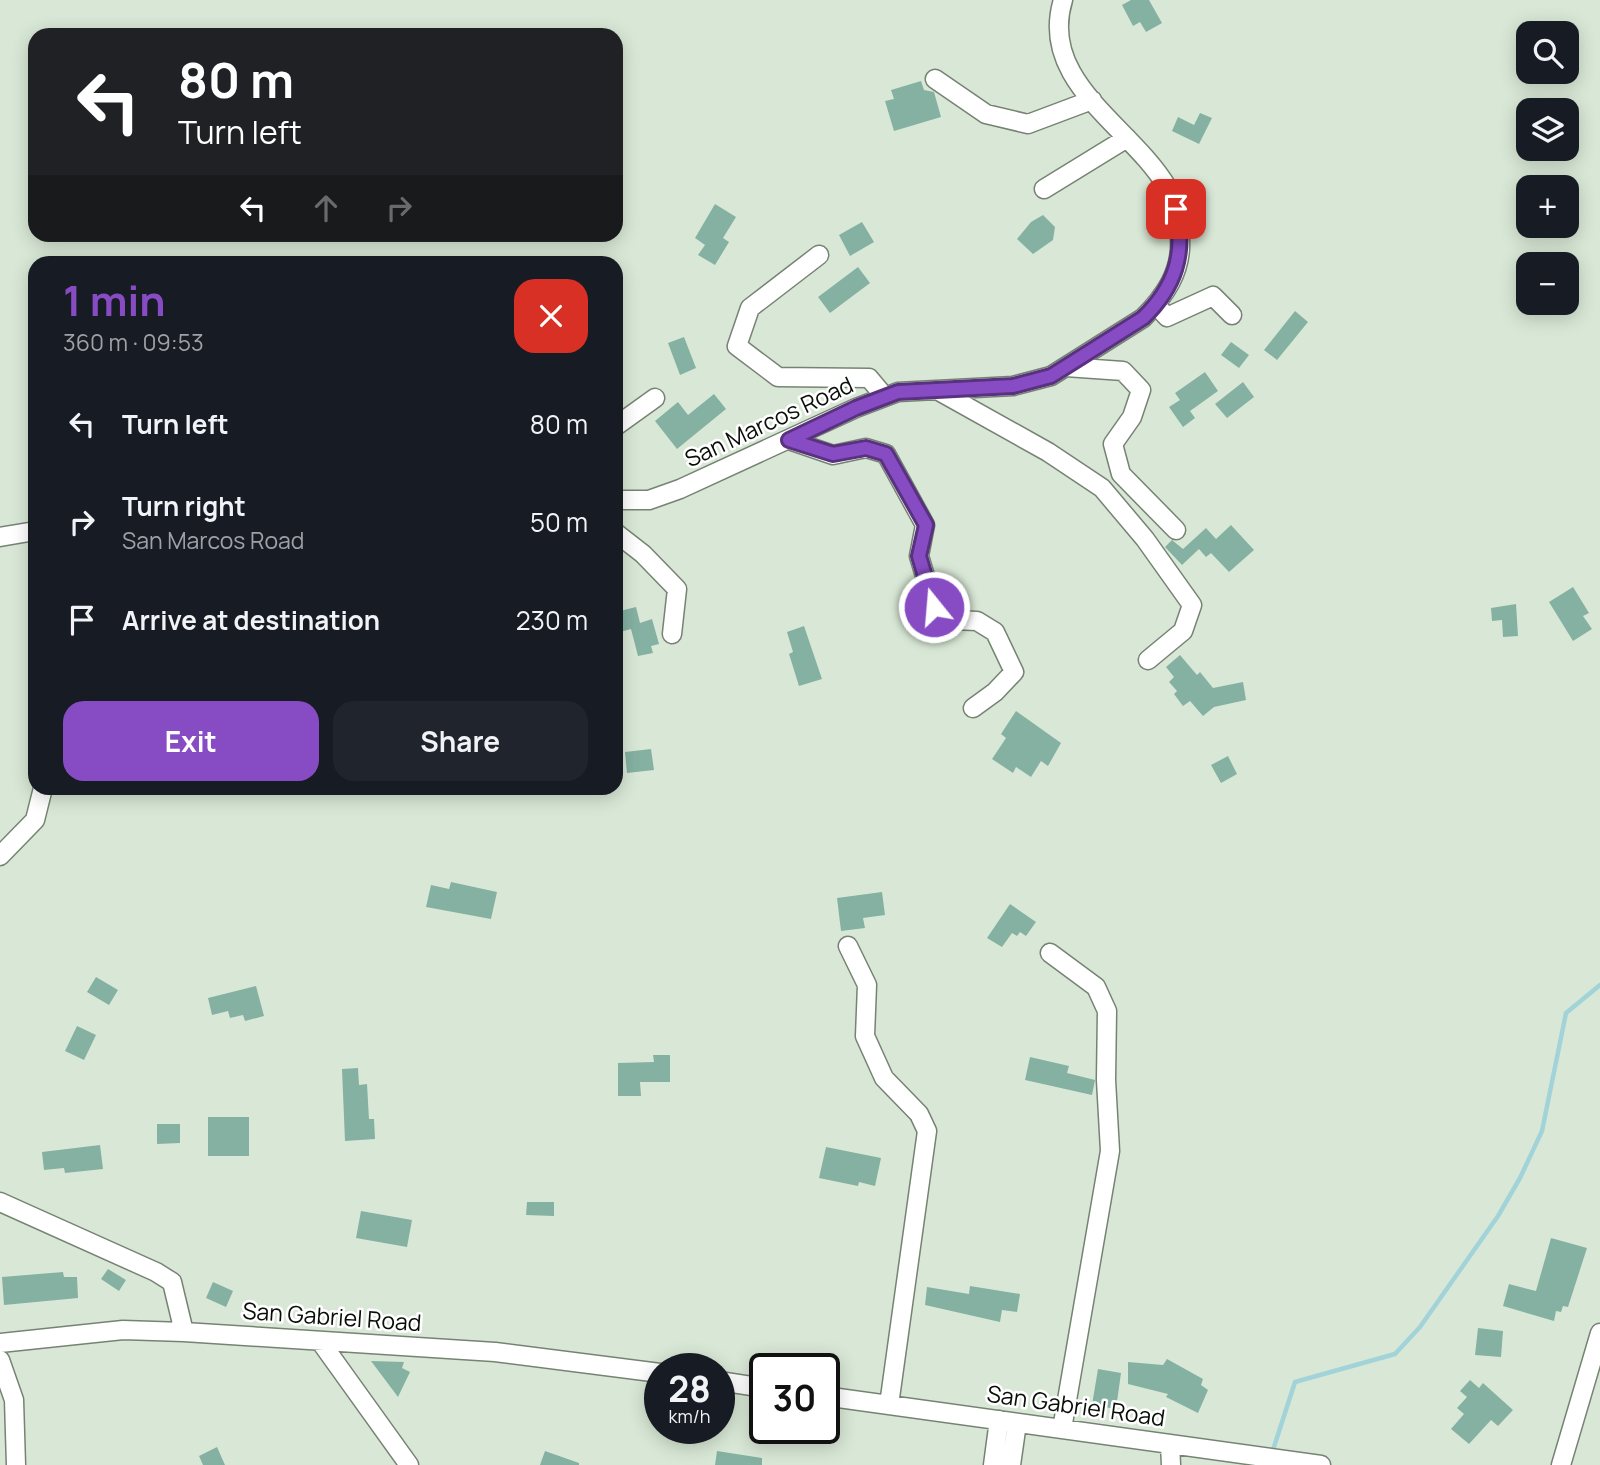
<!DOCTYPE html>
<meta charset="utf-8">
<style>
:root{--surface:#171b24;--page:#20242c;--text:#f1f3f6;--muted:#9ea1a6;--accent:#874cc3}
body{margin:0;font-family:Manrope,sans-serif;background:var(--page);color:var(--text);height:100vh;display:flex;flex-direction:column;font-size:26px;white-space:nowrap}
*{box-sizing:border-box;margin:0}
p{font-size:23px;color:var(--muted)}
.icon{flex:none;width:38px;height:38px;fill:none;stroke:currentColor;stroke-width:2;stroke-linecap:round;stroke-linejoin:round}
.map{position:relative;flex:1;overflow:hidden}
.side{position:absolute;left:28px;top:256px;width:595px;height:539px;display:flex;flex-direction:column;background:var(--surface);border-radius:21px;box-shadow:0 4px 18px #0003}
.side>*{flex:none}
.banner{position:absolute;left:28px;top:28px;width:595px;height:214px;border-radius:21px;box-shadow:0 4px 18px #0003;background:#202124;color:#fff;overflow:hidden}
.tools{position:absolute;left:1516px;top:21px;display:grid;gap:14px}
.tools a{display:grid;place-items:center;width:63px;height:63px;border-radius:14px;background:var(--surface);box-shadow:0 4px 18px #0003;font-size:35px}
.speed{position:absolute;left:644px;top:1353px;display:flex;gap:14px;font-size:35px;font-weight:700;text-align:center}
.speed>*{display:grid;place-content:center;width:91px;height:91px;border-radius:50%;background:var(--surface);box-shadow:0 4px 18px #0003;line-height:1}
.speed small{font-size:18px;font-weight:400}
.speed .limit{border:4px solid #111;border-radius:10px;background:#fff;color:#111}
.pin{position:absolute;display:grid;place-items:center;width:60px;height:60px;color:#fff;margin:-30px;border-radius:14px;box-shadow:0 4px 10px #0006}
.me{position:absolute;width:77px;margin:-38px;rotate:343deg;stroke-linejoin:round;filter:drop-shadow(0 0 5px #0008)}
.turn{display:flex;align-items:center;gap:24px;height:147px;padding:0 35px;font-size:32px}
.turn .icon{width:91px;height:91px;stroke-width:2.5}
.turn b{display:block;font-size:49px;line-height:60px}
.lanes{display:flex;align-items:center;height:66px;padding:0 35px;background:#0003;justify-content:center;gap:35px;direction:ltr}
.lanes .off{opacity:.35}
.round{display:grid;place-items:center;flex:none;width:74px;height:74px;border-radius:21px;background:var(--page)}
.headline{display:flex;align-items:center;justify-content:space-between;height:119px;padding:0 35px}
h1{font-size:42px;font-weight:700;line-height:52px;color:var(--accent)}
.primary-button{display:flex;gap:14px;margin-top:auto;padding:14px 35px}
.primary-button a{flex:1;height:80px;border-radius:21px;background:var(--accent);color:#fff;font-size:28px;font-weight:700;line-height:80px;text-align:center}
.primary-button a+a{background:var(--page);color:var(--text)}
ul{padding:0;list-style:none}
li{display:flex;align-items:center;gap:21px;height:98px;padding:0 35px}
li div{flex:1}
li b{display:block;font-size:26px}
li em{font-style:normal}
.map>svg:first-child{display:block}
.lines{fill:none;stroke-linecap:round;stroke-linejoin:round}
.stream{stroke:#a2d3d9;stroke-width:4.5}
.building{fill:#85b1a2}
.minor-casing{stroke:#768373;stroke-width:21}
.minor{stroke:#fff;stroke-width:18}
.route-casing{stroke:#58317f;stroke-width:18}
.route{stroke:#874cc3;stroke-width:12}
.labels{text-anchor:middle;stroke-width:5;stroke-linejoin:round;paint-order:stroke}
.street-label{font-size:23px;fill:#090d08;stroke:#fff}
</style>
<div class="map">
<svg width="1600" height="1465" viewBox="0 0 1600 1465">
<rect width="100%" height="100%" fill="#d9e8d6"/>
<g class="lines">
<!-- stream -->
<path class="stream" d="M1272,1453L1295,1382L1395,1354L1420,1327L1498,1216L1520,1178L1542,1131L1566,1013L1600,985"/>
</g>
<!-- building -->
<path class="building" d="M1131,0H1149L1162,23L1146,32L1140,22L1133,26L1122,5Z
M921,81L924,90L934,92L941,117L894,131L885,101L894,99L891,90Z
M1200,113L1212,118L1199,144L1172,131L1178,117L1194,125Z
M715,204L736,217L723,238L729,242L715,265L698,255L705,245L695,238Z
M1043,215L1055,227L1053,240L1033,254L1017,239L1031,222Z
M862,222L874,242L850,256L839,235Z
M858,267L870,283L830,313L818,297Z
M1295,311L1308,322L1277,360L1264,350Z
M684,337L696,368L680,375L668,343Z
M1231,342L1249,355L1239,368L1221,355Z
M1205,372L1218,391L1190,411L1195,418L1183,427L1169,407L1180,400L1175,393Z
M1243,382L1254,397L1227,418L1215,404Z
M714,394L726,409L677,449L655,421L678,402L688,415Z
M1231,525L1254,550L1229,572L1211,553L1206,557L1199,549L1182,565L1165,547L1172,540L1183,549L1206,528L1216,539Z
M1573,587L1589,613L1583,616L1592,629L1573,641L1549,602Z
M1516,604L1518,636L1503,637L1502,620L1492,621L1491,608Z
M636,607L640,623L652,619L659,644L651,646L653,653L638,656L631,629L616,633V612Z
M804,626L822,679L799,686L789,654L793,652L787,632Z
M1180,655L1197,675L1200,672L1213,688L1243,682L1246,700L1214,707L1203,716L1190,701L1183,706L1174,694L1177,691L1169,682L1174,677L1166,667Z
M1016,711L1061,743L1048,766L1041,761L1031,777L1016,767L1013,773L992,759L1006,738L1001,734Z
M651,749L654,770L627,773L625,752Z
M1228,756L1237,774L1221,783L1211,765Z
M451,882L497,892L491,919L426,907L431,885L449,889Z
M882,892L885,915L863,918L865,928L841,931L837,898Z
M1010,904L1036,922L1026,936L1020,932L1017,936L1012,933L1002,947L987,938Z
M96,977L118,990L109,1005L87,992Z
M256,986L264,1016L245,1021L243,1015L230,1018L228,1011L212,1015L208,998Z
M77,1026L96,1035L84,1060L65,1051Z
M653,1055H670V1082H640L641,1096H618V1063L654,1062Z
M1030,1057L1069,1066L1067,1073L1095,1080L1092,1095L1025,1080Z
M358,1068L359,1085L367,1084L369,1119H374L375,1139L345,1141L342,1069Z
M208,1117H249V1156H208Z
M157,1124H180V1143L157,1144Z
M100,1145L103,1169L65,1173L64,1168L44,1170L42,1152Z
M826,1147L881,1158L875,1186L859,1182L858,1186L819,1178Z
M527,1202H554V1216L526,1215Z
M361,1211L412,1220L407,1247L356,1238Z
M1551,1238L1587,1248L1568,1307L1563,1306L1561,1312L1556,1311L1554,1321L1503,1306L1509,1284L1536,1291Z
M108,1269L126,1280L119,1291L101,1279Z
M63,1272L64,1277H77L78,1298L4,1305L2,1277Z
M213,1282L233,1291L226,1307L206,1298Z
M970,1286L1020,1294L1017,1312L1002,1310L1000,1322L925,1305L927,1287L969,1294Z
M1478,1328L1503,1331L1501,1357L1475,1355Z
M1167,1359L1203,1379L1201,1385L1208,1390L1198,1413L1166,1397L1168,1394L1128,1384V1362L1163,1365Z
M371,1361L404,1362L402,1368L410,1372L398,1397Z
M1098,1369L1121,1373L1116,1409L1092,1405Z
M1470,1380L1479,1388L1483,1383L1513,1410L1498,1426L1491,1420L1469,1444L1451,1429L1464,1414L1457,1408L1467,1397L1460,1391Z
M217,1447L225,1465H203L199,1456Z
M545,1451L579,1463V1465H540Z
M717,1451L762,1458V1465H715Z"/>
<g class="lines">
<!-- minor casing -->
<g class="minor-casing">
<path id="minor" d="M935,79L986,114L1028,124L1092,100
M1044,189L1127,138
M819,255L750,308L737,346L778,377L869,378L885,397
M1156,305L1167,317L1213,296L1232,315
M1066,367L1123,371L1141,390L1132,417L1113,444L1121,474L1176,530
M937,390L1048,452L1102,488L1145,539L1192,605L1183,631L1148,660
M616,426L655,398
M789,440L833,455L866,448L886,454L925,525L919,556L934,606L953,620L977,621L995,632L1014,672L995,692L973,708
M616,500H649L680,489L856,408L898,392L1013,386L1051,376L1143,318C1165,296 1182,271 1180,239C1179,221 1176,203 1167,187C1131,126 1038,82 1063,0
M616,533L643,554L677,589L672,634
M0,537L35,531
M0,856L35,820L43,788
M848,946L867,985L865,1036L884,1078L919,1114L927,1131L889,1405
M1050,953L1096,987L1107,1011L1106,1080L1110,1151L1062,1429
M0,1202L156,1272L172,1282L184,1332
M320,1341L409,1465
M0,1343L123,1330L184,1332L495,1352L660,1373
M0,1360L14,1400L16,1465
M719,1381L765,1388
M824,1396L1321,1465
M1170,1444L1171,1465
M993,1465L999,1420
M1011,1465L1017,1423
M1561,1465L1600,1333"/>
</g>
<!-- minor -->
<use href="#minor" class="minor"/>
</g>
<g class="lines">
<!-- route casing -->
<g class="route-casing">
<path id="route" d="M934,607L919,556L926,525L886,454L866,448L833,454L789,440L856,408L898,392L1013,386L1051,376L1143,318C1175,287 1186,254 1176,209"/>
</g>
<!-- route -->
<use href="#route" class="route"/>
</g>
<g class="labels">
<!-- street labels -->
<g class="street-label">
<text transform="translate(769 422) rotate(-25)" y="8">San Marcos Road</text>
<text transform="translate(332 1317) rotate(4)" y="8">San Gabriel Road</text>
<text transform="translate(1076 1406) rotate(8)" y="8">San Gabriel Road</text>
</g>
</g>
</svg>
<div class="tools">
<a><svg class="icon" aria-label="search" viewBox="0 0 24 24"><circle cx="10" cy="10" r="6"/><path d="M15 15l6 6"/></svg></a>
<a><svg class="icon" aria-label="layers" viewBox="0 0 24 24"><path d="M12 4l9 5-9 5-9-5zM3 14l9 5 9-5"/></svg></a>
<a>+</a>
<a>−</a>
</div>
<div class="speed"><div>28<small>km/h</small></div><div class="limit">30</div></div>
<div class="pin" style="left:1176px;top:209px;background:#d93025"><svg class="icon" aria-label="arrive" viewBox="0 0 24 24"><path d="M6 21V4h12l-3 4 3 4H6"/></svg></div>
<svg class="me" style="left:934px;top:607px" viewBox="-20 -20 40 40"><circle r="17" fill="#874cc3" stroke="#fff" stroke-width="3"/><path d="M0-11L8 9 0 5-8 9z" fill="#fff"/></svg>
<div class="banner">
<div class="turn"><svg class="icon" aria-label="left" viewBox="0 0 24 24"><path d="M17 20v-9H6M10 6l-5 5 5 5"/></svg><div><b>80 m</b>Turn left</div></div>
<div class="lanes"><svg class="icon" aria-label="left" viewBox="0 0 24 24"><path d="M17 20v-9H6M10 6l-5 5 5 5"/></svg><svg class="icon off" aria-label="ahead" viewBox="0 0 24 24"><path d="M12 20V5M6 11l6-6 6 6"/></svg><svg class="icon off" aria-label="right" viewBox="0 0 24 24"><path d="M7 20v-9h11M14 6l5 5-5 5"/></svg></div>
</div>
<section class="side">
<div class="headline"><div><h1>1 min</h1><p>360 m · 09:53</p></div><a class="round" style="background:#d93025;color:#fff"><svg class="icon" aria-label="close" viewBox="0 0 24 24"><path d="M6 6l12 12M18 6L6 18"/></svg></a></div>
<ul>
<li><svg class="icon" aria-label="left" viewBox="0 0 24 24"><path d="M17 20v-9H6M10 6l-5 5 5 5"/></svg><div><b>Turn left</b></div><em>80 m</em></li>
<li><svg class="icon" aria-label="right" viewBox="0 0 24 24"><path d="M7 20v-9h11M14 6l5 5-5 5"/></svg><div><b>Turn right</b><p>San Marcos Road</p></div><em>50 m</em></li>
<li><svg class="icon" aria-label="arrive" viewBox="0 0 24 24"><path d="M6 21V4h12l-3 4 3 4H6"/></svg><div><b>Arrive at destination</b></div><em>230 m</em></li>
</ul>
<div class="primary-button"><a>Exit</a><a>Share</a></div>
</section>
</div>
